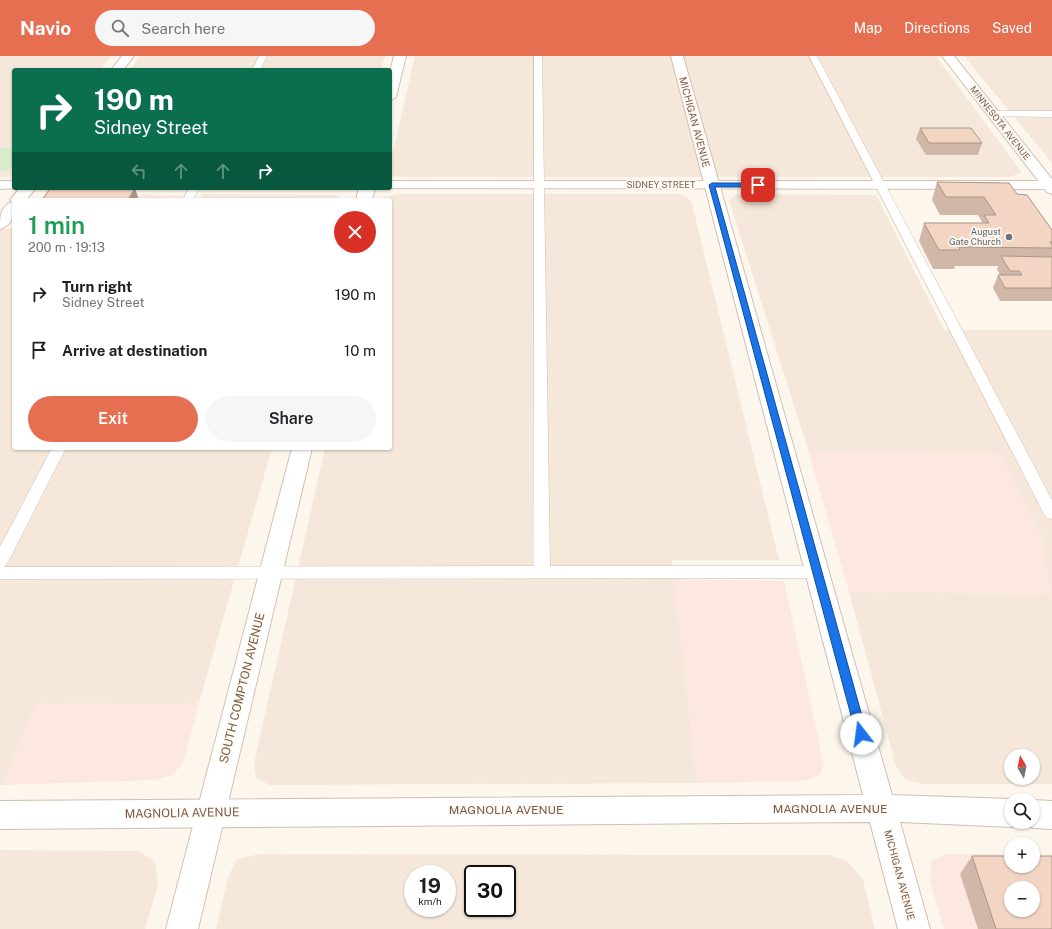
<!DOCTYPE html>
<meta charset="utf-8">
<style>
:root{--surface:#fff;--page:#f6f6f6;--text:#202124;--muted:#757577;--accent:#e76f51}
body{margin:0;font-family:"Public Sans",sans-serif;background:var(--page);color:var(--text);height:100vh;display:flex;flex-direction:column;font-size:15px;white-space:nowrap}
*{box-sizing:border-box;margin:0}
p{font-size:13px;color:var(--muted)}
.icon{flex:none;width:22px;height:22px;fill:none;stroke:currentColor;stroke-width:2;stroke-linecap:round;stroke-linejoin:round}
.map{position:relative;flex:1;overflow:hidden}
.sheet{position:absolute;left:12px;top:142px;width:380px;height:252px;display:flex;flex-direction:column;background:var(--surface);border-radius:4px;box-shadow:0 1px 3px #0004}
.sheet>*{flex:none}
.banner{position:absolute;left:12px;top:12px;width:380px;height:122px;border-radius:4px;box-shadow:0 1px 3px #0004;background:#0b6e4f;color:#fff;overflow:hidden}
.needle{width:26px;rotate:351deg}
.fabs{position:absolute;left:1004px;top:693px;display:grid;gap:8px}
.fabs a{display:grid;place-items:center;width:36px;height:36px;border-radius:50%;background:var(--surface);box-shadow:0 1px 3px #0004;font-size:20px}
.speed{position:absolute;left:404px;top:809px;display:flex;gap:8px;font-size:20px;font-weight:700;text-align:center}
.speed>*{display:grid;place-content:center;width:52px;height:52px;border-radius:50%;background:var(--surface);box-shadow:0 1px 3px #0004;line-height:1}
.speed small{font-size:10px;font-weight:400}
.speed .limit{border:2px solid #111;border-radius:6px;background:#fff;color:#111}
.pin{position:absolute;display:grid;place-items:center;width:34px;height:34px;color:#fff;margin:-17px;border-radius:8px;box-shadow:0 2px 6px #0006}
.me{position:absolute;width:44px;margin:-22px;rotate:345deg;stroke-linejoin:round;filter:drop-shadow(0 0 3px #0008)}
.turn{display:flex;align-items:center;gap:14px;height:84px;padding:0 16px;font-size:18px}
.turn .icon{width:52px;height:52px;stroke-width:2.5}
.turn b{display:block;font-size:28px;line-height:34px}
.lanes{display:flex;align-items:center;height:38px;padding:0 16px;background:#0003;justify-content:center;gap:20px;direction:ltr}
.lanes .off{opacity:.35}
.round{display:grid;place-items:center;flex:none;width:42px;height:42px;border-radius:21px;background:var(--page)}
.overview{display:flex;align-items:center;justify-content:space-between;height:68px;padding:0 16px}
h1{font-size:24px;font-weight:600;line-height:30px;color:#1e9e55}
.action{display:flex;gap:8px;margin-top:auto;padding:8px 16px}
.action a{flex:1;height:46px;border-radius:24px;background:var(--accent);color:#fff;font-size:16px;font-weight:600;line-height:46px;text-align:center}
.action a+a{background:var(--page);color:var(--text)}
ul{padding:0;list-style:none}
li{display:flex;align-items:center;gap:12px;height:56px;padding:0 16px}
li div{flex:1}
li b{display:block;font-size:15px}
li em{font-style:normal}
header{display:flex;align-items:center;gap:24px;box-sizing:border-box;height:56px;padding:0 20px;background:var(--accent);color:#fff}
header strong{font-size:19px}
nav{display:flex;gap:22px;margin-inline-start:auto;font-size:14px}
.search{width:280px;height:36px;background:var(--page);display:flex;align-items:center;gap:10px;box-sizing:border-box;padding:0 14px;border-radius:22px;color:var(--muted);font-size:15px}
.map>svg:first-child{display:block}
.residential{fill:#f5e8da;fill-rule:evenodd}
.commercial{fill:#fde8e0;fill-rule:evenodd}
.green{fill:#d8ecc9}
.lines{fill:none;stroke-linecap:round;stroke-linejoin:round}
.lane-casing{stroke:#d1beb0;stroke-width:1}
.street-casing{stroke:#d1beb0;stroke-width:2}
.secondary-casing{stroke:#d6c0b0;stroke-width:2}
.lane{fill:#fff;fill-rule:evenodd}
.street{fill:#fff;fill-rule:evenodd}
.secondary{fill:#fff;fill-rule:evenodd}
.wall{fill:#d1b7a8}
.shaded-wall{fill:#aa9588}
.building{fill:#f3d5c3;stroke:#aa9588;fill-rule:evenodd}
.route{fill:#1a73e8;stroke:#114b97}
.worship-dot{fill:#6b7280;stroke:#fffaf3;stroke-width:1.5}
.labels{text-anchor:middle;stroke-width:3.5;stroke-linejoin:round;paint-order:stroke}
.far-street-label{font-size:9px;fill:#7a5c4d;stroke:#fffaf3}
.far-worship-label{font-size:9px;fill:#5b616d;stroke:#fffaf3;text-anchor:end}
.street-label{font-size:10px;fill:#7a5c4d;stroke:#fffaf3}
.near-street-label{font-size:12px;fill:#7a5c4d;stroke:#fffaf3}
</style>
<header>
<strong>Navio</strong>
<div class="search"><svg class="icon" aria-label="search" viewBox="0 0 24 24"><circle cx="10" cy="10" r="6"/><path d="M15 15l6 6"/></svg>Search here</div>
<nav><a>Map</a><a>Directions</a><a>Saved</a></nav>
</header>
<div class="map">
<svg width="1052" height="873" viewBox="0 0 1052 873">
<rect width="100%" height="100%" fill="#fdf6ec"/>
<!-- residential -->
<path class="residential" d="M0,0H111L100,14H14V118L9,121H0Z
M140,0H385L381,14H130Z
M415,0H936L1022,117L1008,121H400L392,119L390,109Z
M964,0H1052V107Z
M202,138L336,139L343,144H199Z
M397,138H679L688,142L692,148L779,504H672L697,727L269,729L256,721L254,707L325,392H390V144H382L384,141Z
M742,138L876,139L944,274H1052V728H925L906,724L896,710L849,536L1050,538L1000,398L809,397L729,144L735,139ZM1011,700H1033V722H1011Z
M0,173H14V392H272L199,647L36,648L2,729H0Z
M0,794L139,795L155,806L158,829L145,873H0Z
M259,798L829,799L848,806L863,824L875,873H216L228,821L237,803ZM413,818H447V852H413ZM473,818H507V852H473Z"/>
<!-- commercial -->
<path class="commercial" d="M52,138L182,139L179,144H32Z
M809,397L1001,398L1042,481L1051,538L849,536Z
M674,523L784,525L824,709L819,720L803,725L697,727Z
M199,647L183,707L172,719L154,724L2,729L36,648Z
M947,798H1011V810H1033V799H1043L1052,840V873H944L930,825L931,805ZM1011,832H1033V854H1011Z"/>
<!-- green -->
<path class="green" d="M0,92H14V108L9,114H0Z"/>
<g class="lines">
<!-- lane casing -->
<g class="lane-casing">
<path id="lane" d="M259,0H267L260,14H252Z
M534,0H542L550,510H817L823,512L825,516L823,520L817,522L0,523V491L52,392H66L8,506L4,511L534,510Z
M809,0H817L1052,444V463L1047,462L1044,458Z
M993,55H1052V61L990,60V56Z
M189,132H199L193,144H183Z"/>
</g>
<!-- street casing -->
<g class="street-casing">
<path id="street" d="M122,0H134L123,14H111Z
M671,0H683L892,739L1011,743L1012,744H1011V766H1022L1011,771L900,766L930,873H898L870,766L0,773V745L863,739Z
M942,0H954L1052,123V138L1047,136Z
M20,132H36L26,144H14C14,156 14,169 0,173C0,162 0,150 12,146L10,144Z
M1033,744L1052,745V773L1033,772L1023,768L1022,766H1033Z"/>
</g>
<!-- secondary casing -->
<g class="secondary-casing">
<path id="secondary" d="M394,0H406L396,41L390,45V16Z
M0,125H14V132H19L0,133Z
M390,125H1052V133L385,132H390Z
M359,132H375L372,144H356Z
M292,392H312L198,873H166Z"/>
</g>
<!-- lane -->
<use href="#lane" class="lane"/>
<!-- street -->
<use href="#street" class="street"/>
<!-- secondary -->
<use href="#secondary" class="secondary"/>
</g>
<!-- wall -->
<path class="wall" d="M920,72L982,87L978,99H926L916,83Z
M937,126L1017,138L1052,174V245H1000L993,232L998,219H1000L997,213L998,210H955L954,213H933L919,185L924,167H982V166L978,159H940L932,144Z
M972,800L1052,873H978L960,818Z"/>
<!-- shaded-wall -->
<path class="shaded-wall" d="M135,132L139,144H128Z"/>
<!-- building -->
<path class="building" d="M920,72H971L982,87H929Z
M937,126L1009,127L1017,138L1027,139L1052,174V186H1050L1052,189V192L959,191L960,194H939L924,167H989L984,159H996L984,141H946Z
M55,132H135L128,144H42L49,134Z
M1001,200L1052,201V232H1005L998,219H1022L1019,215H1010Z
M972,800H1011V810H1033V800H1052V873H996ZM1011,832H1033V854H1011Z"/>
<!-- route -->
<path class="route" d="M758,127L761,129L760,131H715L867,678L865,682L861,683L857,682L856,678L709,129L712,127Z"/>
<!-- markers -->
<circle class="worship-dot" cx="1009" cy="181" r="4"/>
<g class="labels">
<!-- far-street labels -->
<g class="far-street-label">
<text transform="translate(1000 67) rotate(52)" y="3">MINNESOTA AVENUE</text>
<text x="661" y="132">SIDNEY STREET</text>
</g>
<!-- far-worship labels -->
<g class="far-worship-label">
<text x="1001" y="179">August<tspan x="1001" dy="10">Gate Church</tspan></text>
</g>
<!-- street labels -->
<g class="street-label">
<text transform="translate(695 66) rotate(75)" y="4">MICHIGAN AVENUE</text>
<text transform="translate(900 819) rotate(75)" y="4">MICHIGAN AVENUE</text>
</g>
<!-- near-street labels -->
<g class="near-street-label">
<text transform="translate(242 632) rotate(-76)" y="4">SOUTH COMPTON AVENUE</text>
<text x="830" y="757">MAGNOLIA AVENUE</text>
<text x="506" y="758">MAGNOLIA AVENUE</text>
<text transform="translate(182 757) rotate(-1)" y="4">MAGNOLIA AVENUE</text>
</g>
</g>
</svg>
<div class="fabs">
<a><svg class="needle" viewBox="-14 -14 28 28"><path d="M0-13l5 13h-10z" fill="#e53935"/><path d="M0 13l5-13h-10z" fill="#757577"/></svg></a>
<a><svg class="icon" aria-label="search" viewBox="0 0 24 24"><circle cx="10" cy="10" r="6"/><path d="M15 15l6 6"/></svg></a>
<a>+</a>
<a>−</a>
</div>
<div class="speed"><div>19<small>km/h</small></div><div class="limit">30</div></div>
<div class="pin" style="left:758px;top:129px;background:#d93025"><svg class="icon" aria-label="arrive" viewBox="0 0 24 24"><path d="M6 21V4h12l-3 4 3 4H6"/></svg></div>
<svg class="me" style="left:861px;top:678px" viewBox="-20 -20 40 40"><circle r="19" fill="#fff"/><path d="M0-13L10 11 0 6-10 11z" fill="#1a73e8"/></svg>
<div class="banner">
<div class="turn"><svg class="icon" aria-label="right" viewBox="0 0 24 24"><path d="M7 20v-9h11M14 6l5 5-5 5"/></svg><div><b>190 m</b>Sidney Street</div></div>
<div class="lanes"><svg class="icon off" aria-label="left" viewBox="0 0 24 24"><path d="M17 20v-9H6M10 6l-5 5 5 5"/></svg><svg class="icon off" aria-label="ahead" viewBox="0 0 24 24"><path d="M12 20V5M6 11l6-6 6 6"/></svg><svg class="icon off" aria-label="ahead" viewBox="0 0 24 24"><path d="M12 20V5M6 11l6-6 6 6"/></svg><svg class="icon" aria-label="right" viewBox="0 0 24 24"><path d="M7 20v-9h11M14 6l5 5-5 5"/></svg></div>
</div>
<section class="sheet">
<div class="overview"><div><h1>1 min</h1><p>200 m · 19:13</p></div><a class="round" style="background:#d93025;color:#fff"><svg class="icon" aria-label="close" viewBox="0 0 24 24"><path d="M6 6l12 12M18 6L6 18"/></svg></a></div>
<ul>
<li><svg class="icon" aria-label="right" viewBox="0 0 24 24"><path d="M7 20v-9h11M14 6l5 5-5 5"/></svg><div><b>Turn right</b><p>Sidney Street</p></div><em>190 m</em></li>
<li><svg class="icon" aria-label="arrive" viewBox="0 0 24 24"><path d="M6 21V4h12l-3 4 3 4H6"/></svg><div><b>Arrive at destination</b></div><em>10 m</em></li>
</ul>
<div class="action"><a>Exit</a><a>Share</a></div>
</section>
</div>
